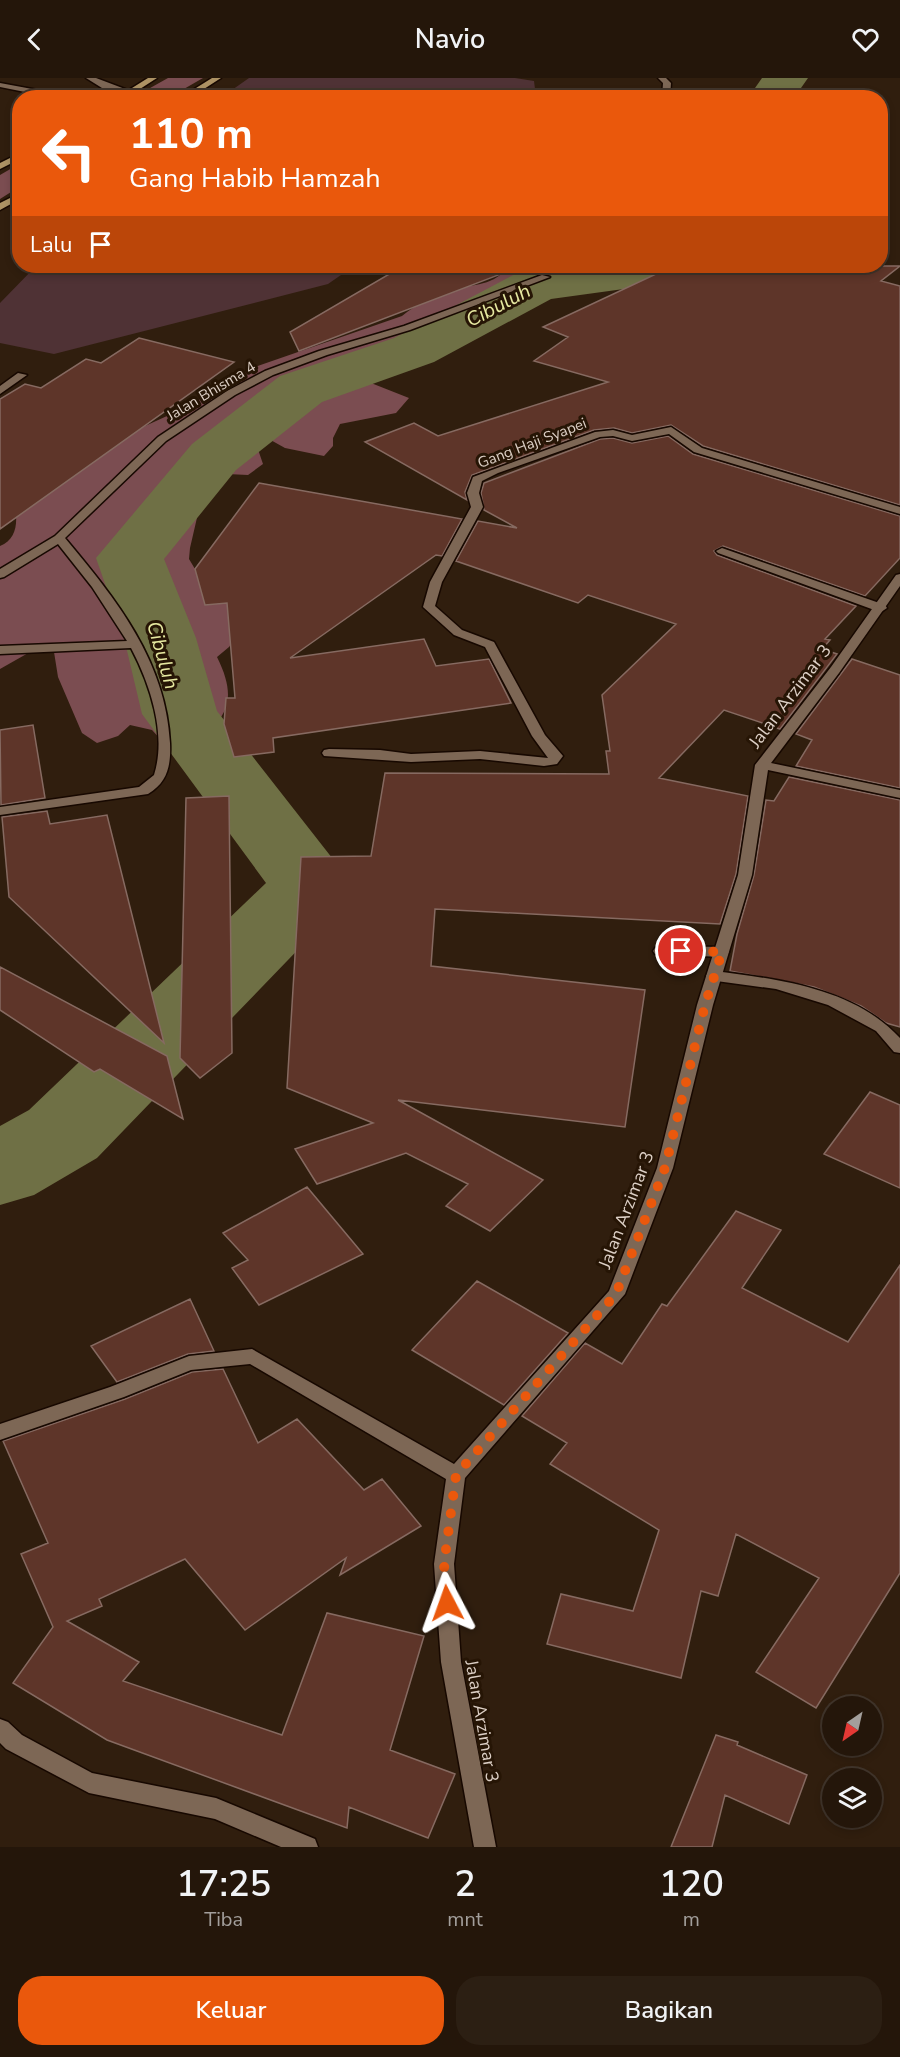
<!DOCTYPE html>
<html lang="id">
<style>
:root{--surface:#24160a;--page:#2c1f13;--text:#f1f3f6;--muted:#a39f9c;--line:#41352b;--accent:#ea580c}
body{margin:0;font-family:"Nunito Sans",sans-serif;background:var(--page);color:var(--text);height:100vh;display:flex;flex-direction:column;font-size:22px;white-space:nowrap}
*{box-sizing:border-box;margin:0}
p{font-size:20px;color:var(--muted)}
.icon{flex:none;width:33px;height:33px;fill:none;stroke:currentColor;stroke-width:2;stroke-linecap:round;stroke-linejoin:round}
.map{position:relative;height:1769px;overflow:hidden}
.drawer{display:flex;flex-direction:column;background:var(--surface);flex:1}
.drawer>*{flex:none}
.top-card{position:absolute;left:12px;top:12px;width:876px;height:183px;border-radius:24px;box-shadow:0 3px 9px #0003,0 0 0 2px var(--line);background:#ea580c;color:#fff;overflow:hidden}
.needle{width:39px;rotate:214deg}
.controls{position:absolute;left:822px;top:1618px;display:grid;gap:12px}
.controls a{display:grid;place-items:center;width:60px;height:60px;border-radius:50%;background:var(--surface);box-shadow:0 3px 9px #0003,0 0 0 2px var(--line);font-size:30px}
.pin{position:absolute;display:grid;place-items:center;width:51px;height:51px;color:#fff;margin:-26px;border:3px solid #fff;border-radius:50%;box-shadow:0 2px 6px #0007}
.me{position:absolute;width:66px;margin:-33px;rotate:356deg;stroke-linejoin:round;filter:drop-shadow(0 0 4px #0008)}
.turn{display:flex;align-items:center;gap:21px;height:126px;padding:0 18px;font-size:27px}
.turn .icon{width:78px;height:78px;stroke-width:2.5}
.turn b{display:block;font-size:42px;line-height:51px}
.then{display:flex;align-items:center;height:57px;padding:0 18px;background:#0003;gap:12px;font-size:22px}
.eta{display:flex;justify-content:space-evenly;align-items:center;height:102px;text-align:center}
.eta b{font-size:36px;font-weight:600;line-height:42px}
.button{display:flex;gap:12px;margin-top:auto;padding:12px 18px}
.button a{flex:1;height:69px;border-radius:24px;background:var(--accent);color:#fff;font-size:24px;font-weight:600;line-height:69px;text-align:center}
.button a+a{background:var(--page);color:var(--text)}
header{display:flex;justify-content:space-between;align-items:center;height:78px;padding:0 18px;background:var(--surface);font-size:27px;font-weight:600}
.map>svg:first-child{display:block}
.green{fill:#4f3235}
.forest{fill:#7b4d51}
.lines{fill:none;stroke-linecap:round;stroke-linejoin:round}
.river{fill:#6f7045;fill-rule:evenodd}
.building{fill:#5e3529;stroke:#866a61;stroke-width:1.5}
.service-casing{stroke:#170800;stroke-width:3}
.minor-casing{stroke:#170800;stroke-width:3}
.primary-casing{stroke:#170800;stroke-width:3}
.service{fill:#7d6755;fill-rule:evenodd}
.minor{fill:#7d6755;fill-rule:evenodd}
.primary{fill:#ad9264;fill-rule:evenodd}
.route{stroke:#ea580c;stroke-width:10;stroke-dasharray:0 18}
.labels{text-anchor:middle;stroke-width:6;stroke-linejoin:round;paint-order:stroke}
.far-street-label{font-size:15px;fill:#dccfc5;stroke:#261505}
.street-label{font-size:18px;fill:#dccfc5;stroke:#261505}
.water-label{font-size:20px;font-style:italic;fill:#e6e8a0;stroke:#261505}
</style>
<header><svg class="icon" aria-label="back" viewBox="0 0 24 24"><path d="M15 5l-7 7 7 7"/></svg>Navio<svg class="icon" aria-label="heart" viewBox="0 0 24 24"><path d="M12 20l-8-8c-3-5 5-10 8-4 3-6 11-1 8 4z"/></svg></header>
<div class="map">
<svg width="900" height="1769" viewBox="0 0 900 1769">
<rect width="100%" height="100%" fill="#301e0e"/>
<!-- green -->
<path class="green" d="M249,0H515L534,3L536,19H222Z
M36,188H354L328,206L54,276L0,265V225Z"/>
<!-- forest -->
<path class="forest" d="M168,0H203L170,19H134Z
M19,86V109L0,121V97Z
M507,188H664L661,189L659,195L628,205L604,194L559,197L539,208L470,231L449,242L468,253L414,268L377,269L347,289L362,294L371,305L409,320L396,335L340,346L333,360V368L324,378L285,370L251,351L263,386L248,397L227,396L207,412L199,431L190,470L189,481L195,491L229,501L244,547L229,569L217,579C240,625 226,646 183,667L162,663L152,652L130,647L118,658L97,665L82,655L58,599L54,574H30L0,591V468C16,462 18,445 15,430L145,348L189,328L252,290L402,238C417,225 434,219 453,212C471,206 497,208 507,188Z"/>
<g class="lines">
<!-- river -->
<path class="river" d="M762,0H808L794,20H748Z
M557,188H662L654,199L631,210L551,221L434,284L322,324L236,392L164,481L196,560L217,633L354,808L341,827L97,1080L34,1117L0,1127V1048L29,1032L266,805L142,636L124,560L96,480L192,366L280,298L394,260L519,194Z"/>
</g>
<!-- building -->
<path class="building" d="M403,188H514V191L299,273L290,254Z
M673,188H900L881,203L900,208V427L703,368L671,347L632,355L614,350L594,352L472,397L465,414L467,422L365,364L414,345L438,358L608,304L534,283L568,259L543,249Z
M139,260L234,284L0,451V321L25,306L41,310L86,281L101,285Z
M668,358L693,376L900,438V480L865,518L723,468L714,473L717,477L856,528L825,561L830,562L822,571L837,576L780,651L724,632L659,700L748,718L736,796L720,846L435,831L431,888L645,912L625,1049L398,1022L543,1102L490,1153L446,1128L468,1106L406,1075L317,1106L295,1071L373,1045L287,1010L301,779L371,778L385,695L609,696L606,673H610L602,617L676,546L588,517L578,525L456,483L478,443L517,450L484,432L481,415L484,405L600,361L613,360L632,365Z
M259,405L462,441L442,478L436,477L290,580L424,561L436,588L489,581L511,625L273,660L274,674L234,679L224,646L226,620H235L227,525L205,527L195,491Z
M852,581L900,597V710L796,688L812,662L796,656Z
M33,647L45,720L1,727L0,652Z
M789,699L900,722V949L886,945L861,928L814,909L730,893L737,856L754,797L766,722L774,723Z
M229,718L232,975L200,1000L180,980L186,720Z
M47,733L50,746L107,737L164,965L9,819L2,739Z
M0,889L167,978L183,1041L100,991L94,994L0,932Z
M870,1014L900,1027V1110L824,1076Z
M307,1109L363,1176L259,1227L232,1190L248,1182L223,1155Z
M736,1133L781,1152L742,1210L848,1264L900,1187V1495L816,1630L756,1594L819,1500L736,1456L718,1518L701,1513L681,1600L547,1566L561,1516L633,1533L659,1452L550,1386L567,1365L522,1338L585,1265L622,1286L662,1226L667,1228Z
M477,1203L568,1255L504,1327L412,1272Z
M190,1221L214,1273L188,1276L117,1304L91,1268Z
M223,1291L258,1365L297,1341L364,1412L382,1401L421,1448L340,1497L346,1480L245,1552L185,1481L99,1521L102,1528L67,1543L139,1584L123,1603L282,1657L327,1535L424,1558L390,1672L455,1696L428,1760L349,1729L347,1750L107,1662L13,1605L53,1549L21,1476L48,1465L3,1363L125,1321L192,1294Z
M716,1657L738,1664L737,1667L807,1697L789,1746L725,1717L712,1769H671Z"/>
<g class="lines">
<!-- service casing -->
<g class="service-casing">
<path id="service" d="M86,0H96L133,14L129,16L102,10Z
M722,470L885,527L887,530L881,534L877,533L718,475L716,473Z
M660,868L722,869L729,874L722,879L655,876L653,873L655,870Z
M714,893C778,901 854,910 900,960V975L894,974L876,953L828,927L776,911L709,902L706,898L709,894Z"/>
</g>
<!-- minor casing -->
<g class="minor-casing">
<path id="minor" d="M658,0H666L671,5L670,20H662L663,5Z
M0,5L70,18L74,20H55L0,9Z
M542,197L550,199L410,252L327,277L273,297L235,317L166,363L65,460C116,521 166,583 170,665C171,687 168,704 148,716L0,737V729L139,709L154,697C167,656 150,606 131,570L0,576V568L127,563L92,509L58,466L4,499L0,500V491L55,458L158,359L227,313L265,293L319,273L404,248Z
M18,295L27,297L0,316V308Z
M671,349L702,370L900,429V436L694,374L669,356L632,363L613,358L600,359L498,395L482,403L479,415L483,429L442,504L435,528L462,552L494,564L545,657L563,678L557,686L544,688L480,681L411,684L324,678L322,675L324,672L329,671L380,672L411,676L480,673L548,680L532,658L485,569L454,557L423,529L430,504L471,429L467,415L473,399L595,354L613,352L632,357Z
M900,496V508L839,595L771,685L900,712V720L768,692L752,797L713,927L673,1090L625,1216L465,1400L454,1486L461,1584L496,1769H474L441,1584L434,1486L446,1401L250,1286L191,1292L124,1319L0,1362V1346L110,1309L189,1278L252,1271L454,1386L609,1213L657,1090L697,927L738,797L755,687L831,589L896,497Z
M0,1641L8,1644L22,1657L92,1695L216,1720L315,1761L318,1769H281L215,1741L89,1715L6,1671L0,1665Z"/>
</g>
<!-- primary casing -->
<g class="primary-casing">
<path id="primary" d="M148,0H157L126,20H116Z
M212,0H221L190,20H180Z
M20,75V81L0,91V85Z
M20,115V121L0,132V125Z"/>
</g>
<!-- service -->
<use href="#service" class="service"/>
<!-- minor -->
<use href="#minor" class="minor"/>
<!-- primary -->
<use href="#primary" class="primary"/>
</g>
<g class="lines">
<!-- route -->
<path class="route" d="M447,1525L444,1486L456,1397L616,1216L665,1090L705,927L722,874L681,873"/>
</g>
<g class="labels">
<!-- far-street labels -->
<g class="far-street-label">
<text transform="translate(211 313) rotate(-31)" y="5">Jalan Bhisma 4</text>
<text transform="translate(532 365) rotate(-21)" y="5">Gang Haji Syapei</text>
</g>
<!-- street labels -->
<g class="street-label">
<text transform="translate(790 618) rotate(-53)" y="6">Jalan Arzimar 3</text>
<text transform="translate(626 1132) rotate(-69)" y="6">Jalan Arzimar 3</text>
<text transform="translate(482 1643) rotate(80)" y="6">Jalan Arzimar 3</text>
</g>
<!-- water labels -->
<g class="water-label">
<text transform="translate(498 227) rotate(-28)" y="7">Cibuluh</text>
<text transform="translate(163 577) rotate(74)" y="7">Cibuluh</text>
</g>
</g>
</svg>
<div class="controls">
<a><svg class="needle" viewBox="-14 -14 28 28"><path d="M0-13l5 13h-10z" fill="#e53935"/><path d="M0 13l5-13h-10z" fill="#a39f9c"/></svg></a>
<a><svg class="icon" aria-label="layers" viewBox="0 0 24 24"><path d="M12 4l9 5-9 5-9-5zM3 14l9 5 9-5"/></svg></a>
</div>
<div class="pin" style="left:681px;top:873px;background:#d93025"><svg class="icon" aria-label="arrive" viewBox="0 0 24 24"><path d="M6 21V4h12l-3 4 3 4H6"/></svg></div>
<svg class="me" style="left:447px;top:1525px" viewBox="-20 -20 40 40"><path d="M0-17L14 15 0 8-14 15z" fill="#ea580c" stroke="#fff" stroke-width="4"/></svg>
<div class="top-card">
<div class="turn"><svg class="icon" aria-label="left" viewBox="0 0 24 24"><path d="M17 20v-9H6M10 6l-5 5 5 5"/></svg><div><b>110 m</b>Gang Habib Hamzah</div></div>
<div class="then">Lalu<svg class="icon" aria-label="arrive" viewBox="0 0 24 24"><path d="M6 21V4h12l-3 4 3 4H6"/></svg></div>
</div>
</div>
<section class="drawer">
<div class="eta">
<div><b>17:25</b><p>Tiba</p></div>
<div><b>2</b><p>mnt</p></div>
<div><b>120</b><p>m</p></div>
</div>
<div class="button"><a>Keluar</a><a>Bagikan</a></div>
</section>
